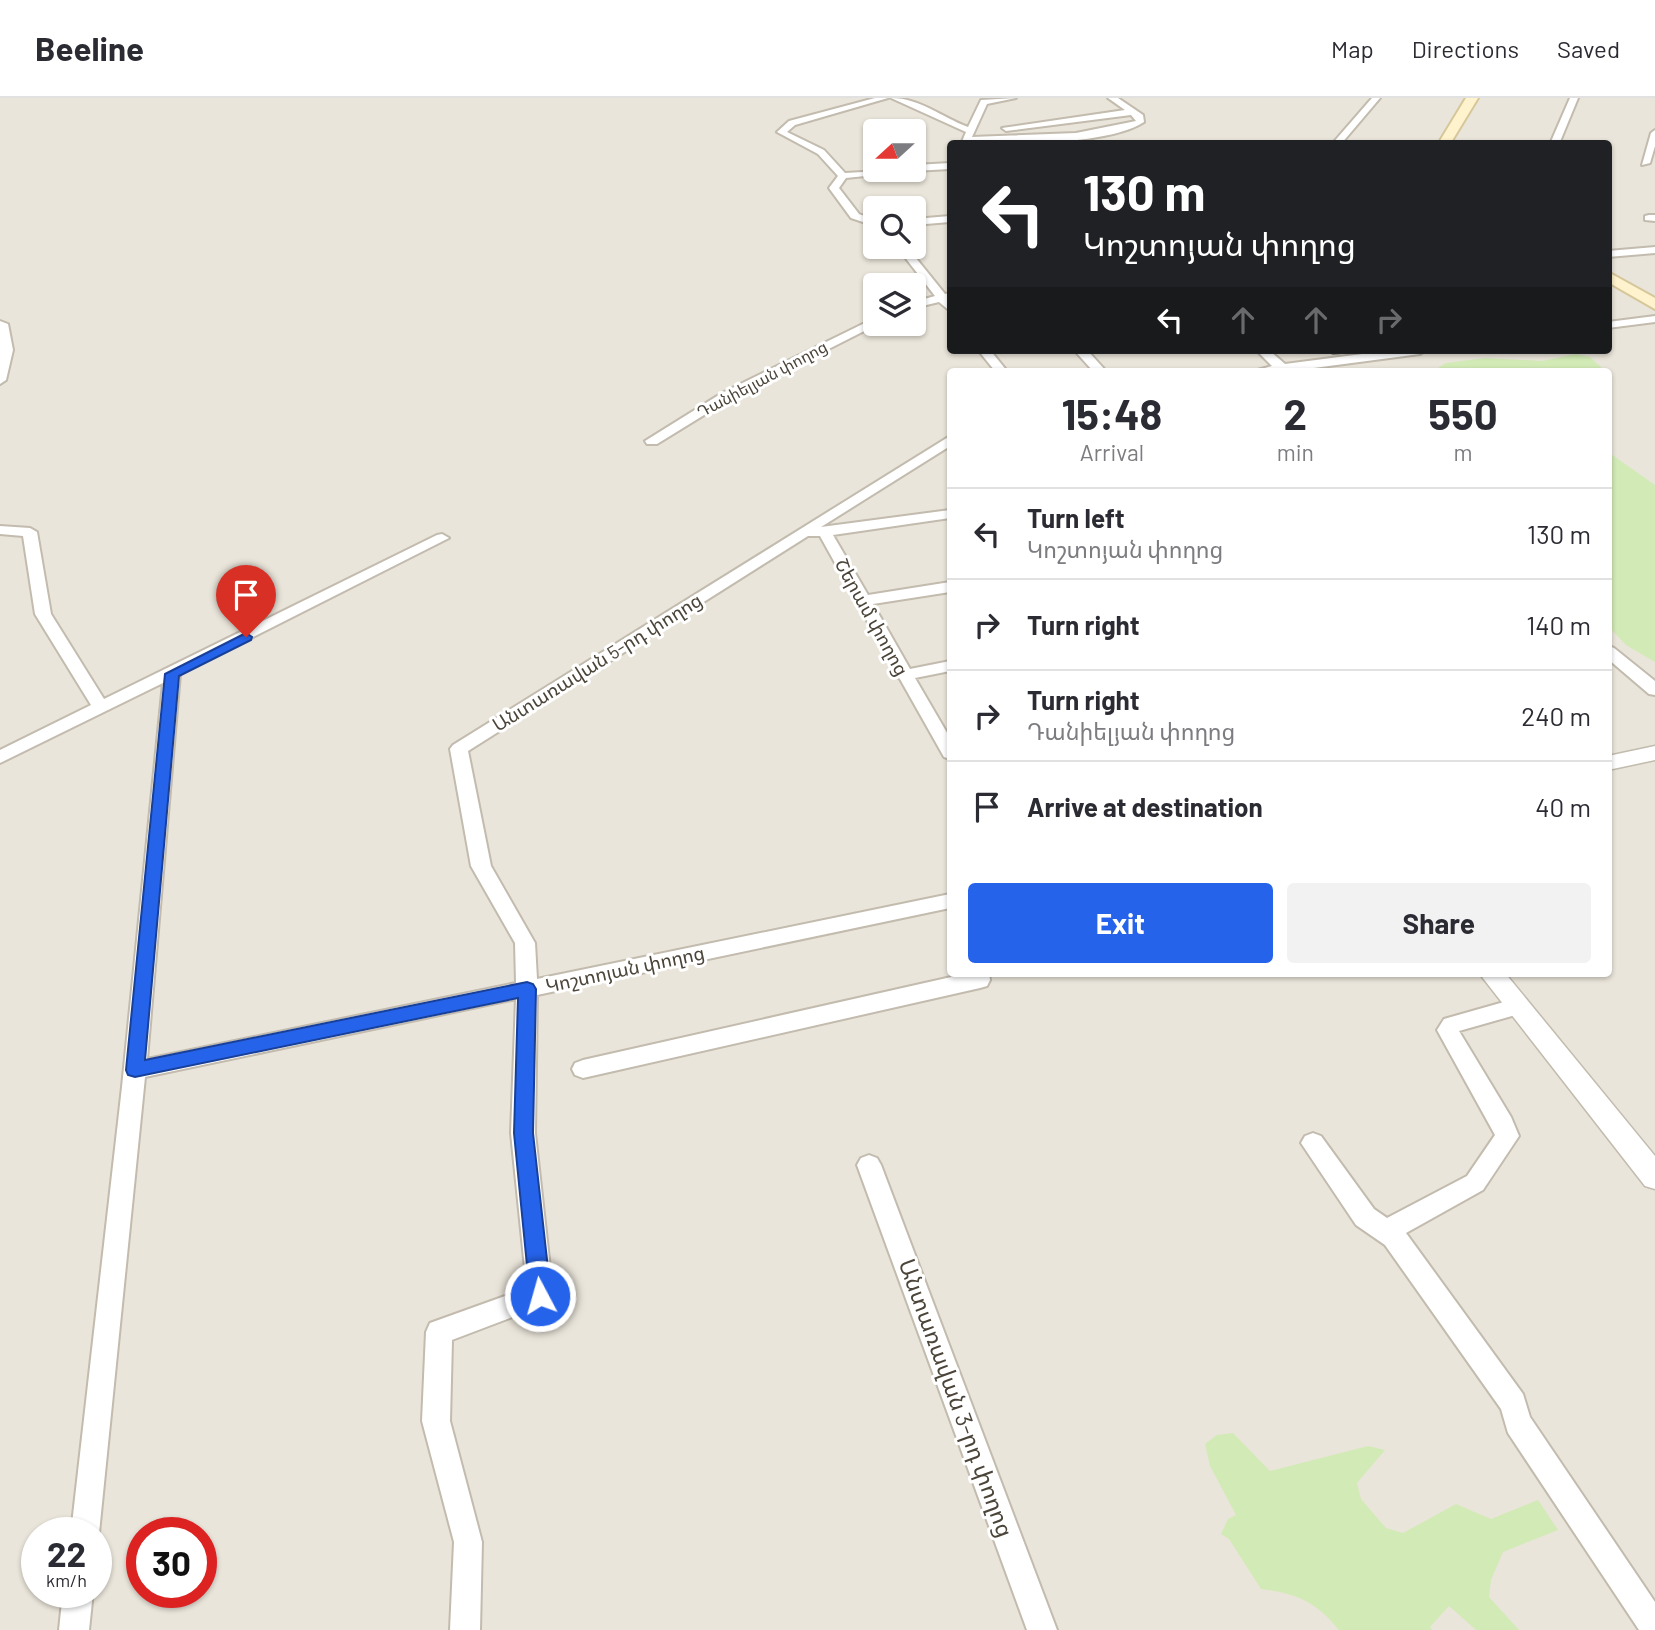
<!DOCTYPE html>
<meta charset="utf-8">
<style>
:root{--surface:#fff;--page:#f2f2f3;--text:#2b2b33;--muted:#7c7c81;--line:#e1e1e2;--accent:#2563eb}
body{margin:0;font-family:Barlow,"Noto Sans Armenian",sans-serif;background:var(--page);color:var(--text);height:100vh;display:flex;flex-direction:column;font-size:26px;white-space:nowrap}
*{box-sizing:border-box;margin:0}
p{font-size:23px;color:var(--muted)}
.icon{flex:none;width:38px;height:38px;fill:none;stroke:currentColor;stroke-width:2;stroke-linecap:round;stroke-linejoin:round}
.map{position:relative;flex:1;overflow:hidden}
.details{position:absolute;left:947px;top:270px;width:665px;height:609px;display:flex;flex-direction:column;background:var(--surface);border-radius:7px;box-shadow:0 2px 5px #0004}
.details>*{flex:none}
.guide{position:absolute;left:947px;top:42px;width:665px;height:214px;border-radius:7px;box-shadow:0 2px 5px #0004;background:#202124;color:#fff;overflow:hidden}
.needle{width:46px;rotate:249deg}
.tools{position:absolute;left:863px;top:21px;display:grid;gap:14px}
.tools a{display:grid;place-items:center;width:63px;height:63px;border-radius:7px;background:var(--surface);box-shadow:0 2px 5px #0004;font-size:35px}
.speed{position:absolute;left:21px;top:1419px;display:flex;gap:14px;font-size:35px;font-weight:700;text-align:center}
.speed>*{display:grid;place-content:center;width:91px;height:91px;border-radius:50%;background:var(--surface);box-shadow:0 2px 5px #0004;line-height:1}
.speed small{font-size:18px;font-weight:400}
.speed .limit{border:10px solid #d22;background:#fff;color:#111}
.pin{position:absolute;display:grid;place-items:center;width:60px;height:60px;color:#fff;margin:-72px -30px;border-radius:50% 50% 50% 0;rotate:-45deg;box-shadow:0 0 7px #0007}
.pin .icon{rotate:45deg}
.me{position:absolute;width:77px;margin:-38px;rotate:354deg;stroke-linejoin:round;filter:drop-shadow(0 0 5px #0008)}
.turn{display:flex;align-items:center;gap:24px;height:147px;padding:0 21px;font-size:32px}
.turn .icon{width:91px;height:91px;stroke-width:2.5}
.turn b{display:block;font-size:49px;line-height:60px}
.lanes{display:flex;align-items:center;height:66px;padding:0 21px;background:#0003;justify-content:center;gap:35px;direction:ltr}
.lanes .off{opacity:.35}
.eta{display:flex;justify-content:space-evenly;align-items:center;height:119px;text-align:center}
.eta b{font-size:42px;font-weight:700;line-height:49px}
.button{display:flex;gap:14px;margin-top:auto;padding:14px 21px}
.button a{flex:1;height:80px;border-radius:7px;background:var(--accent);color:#fff;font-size:28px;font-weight:700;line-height:80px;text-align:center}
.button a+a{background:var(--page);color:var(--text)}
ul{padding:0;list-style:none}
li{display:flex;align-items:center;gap:21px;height:91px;padding:0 21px;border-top:2px solid var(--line)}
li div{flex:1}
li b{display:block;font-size:26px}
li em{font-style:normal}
header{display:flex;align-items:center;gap:42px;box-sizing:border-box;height:98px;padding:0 35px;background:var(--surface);border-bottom:2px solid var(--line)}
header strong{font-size:33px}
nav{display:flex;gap:38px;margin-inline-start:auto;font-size:24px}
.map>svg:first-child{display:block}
.residential{fill:#eae5da;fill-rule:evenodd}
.green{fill:#d2eab5}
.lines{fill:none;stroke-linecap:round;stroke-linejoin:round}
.minor-casing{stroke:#c2bbae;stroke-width:4}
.tertiary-casing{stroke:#c2bbae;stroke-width:3}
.secondary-casing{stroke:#d6c79b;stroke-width:4}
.minor{fill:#fff;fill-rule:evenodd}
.tertiary{fill:#fff;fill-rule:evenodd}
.secondary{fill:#fff3cd;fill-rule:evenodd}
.wall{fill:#bab2a6}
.shaded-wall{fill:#979187}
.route{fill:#2563eb;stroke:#184099;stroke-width:2}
.labels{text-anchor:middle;stroke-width:6;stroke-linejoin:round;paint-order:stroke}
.far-street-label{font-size:16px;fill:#4b4439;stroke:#fff}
.street-label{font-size:19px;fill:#4b4439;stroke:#fff}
.near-street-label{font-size:23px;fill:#4b4439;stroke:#fff}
</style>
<header>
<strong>Beeline</strong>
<nav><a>Map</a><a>Directions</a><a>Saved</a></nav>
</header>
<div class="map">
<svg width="1655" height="1532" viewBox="0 0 1655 1532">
<rect width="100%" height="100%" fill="#f6f3ec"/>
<!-- residential -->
<path class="residential" d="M0,0H1655V1532H0ZM875,33H914V72H875ZM950,46H1608V252H950ZM875,110H914V149H875ZM875,187H914V226H875ZM950,273H1608V875H950ZM37,1435H96V1494H37ZM142,1435H201V1494H142Z"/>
<!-- green -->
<path class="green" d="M1576,256L1590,259L1604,272L1433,273L1446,265L1485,260L1542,263Z
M1608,354L1655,387V564L1626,547L1608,528Z
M1233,1335L1270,1373L1368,1348L1385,1352L1357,1385L1361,1401L1386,1430L1403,1435L1456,1406L1491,1421L1538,1402L1558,1432L1503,1454L1491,1482L1489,1499L1519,1532H1476L1449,1508L1430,1529L1432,1532H1339C1315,1503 1297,1496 1261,1491L1229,1441L1221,1436L1228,1421L1236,1417L1210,1368L1205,1346L1217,1337Z"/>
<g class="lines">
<!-- minor casing -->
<g class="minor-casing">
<path id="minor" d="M875,0H888L795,27L787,34L824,52L845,75L898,72L894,75L846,80L839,90L859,116L875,122V128L851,120L829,90L838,78L818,56L777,34L789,23Z
M891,0C920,0 941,19 968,29L981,2L1016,0L987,6L972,39L1076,35L1136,23L1131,17L1006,33L1002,30L1125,12L1108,0H1118L1143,17L1144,24C1107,48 1006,46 961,46L966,34Z
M1372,0H1380L1341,46H1332Z
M1570,0H1578L1559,46H1550Z
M1655,32V48L1650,65L1642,67L1651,35Z
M950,65V71L914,73L911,72H914V67Z
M1649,117H1655V123L1645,122V118Z
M950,118V124L914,127V121Z
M897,149H907L945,196L950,195V213L939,204L914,210V204L935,198Z
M1655,149V155L1608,159V153Z
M1655,218V224L1608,230V224Z
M875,220V226H878L730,301L657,346H647L645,343L722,295Z
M0,223L8,226L13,252L6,282L0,286Z
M978,252H990L1007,273H995Z
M1074,252H1087L1106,273H1093Z
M1256,252H1269L1285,266L1393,252H1426L1420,256L1291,273H1254L1272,268Z
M950,338V348L821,429L950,412V420L833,437L868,497L950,484V494L873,506L910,571L950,563V573L915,580L950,640V661L944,659L900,581L895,577L896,575L820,438H808L468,653L491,768L535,845L537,881L950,796V810L537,897L535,1035L553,1197L549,1205L452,1242L450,1323L482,1444L480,1532H450L454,1444L422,1323L426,1234L430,1225L527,1190L511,1035L516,901L145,979L99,1435L96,1443V1435H71L122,989L163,585L0,665V652L91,607L35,516L23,438L0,436V428L30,430L37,434L51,516L104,601L437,437L442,436L449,440L180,576L147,961L516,885L515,845L471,768L450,651L453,647Z
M1608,548L1614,550L1655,583V597L1649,596L1608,561Z
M969,875H989L990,882L987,888L980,890L583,980L575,977L572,971L575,965L583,962Z
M1518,900L1526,902L1529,908L1526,914L1459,933L1511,1019L1519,1038L1483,1092L1406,1135L1523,1296L1530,1319L1655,1504V1532H1639L1508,1335L1501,1311L1385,1147L1356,1127L1301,1045L1305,1038L1313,1035L1321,1038L1374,1111L1387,1120L1467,1078L1495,1037L1437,932L1444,921Z
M869,1057L877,1060L881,1067L1057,1532H1027L857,1067L861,1060Z
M63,1494H93L89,1532H59Z"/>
</g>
<!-- tertiary casing -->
<g class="tertiary-casing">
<path id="tertiary" d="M1655,648V662L1608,672V658Z
M1479,875H1505L1655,1058V1091L1645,1088Z"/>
</g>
<!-- secondary casing -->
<g class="secondary-casing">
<path id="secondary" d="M1466,0H1478L1450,46H1438Z
M1608,174L1655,200V211L1608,184Z"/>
</g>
<!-- minor -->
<use href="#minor" class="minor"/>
<!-- tertiary -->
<use href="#tertiary" class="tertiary"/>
<!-- secondary -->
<use href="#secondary" class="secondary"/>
</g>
<!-- wall -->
<path class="wall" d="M1326,252H1381L1332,257Z"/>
<!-- shaded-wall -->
<path class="shaded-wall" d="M1334,252H1381L1332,257Z"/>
<!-- route -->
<path class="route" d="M246,535L252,539L251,542L179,578L145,962L527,884L533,886L536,891L533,1035L551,1198L547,1204L540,1207L533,1204L530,1198L514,1035L518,900L135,979L128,977L126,972L165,576Z"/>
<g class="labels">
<!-- far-street labels -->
<g class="far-street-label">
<text transform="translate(762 281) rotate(-28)" y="6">Դանիելյան փողոց</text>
</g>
<!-- street labels -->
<g class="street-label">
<text transform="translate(872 519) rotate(61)" y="7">Շերամ փողոց</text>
<text transform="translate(597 564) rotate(-32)" y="7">Անտառավան 5-րդ փողոց</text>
<text transform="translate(625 871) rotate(-12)" y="7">Կոշտոյան փողոց</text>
</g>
<!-- near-street labels -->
<g class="near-street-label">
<text transform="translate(956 1300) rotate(70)" y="8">Անտառավան 3-րդ փողոց</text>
</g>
</g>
</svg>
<div class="tools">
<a><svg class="needle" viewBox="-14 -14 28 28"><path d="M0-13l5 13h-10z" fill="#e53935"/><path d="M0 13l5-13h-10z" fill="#7c7c81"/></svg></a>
<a><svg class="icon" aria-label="search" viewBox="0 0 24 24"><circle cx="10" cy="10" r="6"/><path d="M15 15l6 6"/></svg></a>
<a><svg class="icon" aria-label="layers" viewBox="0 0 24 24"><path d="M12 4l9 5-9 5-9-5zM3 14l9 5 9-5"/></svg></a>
</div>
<div class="speed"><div>22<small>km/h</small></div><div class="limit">30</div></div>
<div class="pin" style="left:246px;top:539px;background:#d93025"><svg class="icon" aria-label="arrive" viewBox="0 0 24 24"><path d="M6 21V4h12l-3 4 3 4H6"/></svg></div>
<svg class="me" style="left:540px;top:1198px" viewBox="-20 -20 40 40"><circle r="17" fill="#2563eb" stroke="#fff" stroke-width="3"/><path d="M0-11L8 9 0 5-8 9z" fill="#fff"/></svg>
<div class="guide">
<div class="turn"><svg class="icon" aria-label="left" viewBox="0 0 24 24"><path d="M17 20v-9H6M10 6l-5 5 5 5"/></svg><div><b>130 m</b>Կոշտոյան փողոց</div></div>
<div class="lanes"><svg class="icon" aria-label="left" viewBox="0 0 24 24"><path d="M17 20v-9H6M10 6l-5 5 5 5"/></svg><svg class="icon off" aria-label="ahead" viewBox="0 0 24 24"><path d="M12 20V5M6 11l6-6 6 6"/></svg><svg class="icon off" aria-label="ahead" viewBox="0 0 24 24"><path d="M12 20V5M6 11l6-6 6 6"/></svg><svg class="icon off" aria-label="right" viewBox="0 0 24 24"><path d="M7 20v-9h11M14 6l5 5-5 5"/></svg></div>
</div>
<section class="details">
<div class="eta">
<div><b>15:48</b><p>Arrival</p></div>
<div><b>2</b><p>min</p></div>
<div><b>550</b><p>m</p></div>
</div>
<ul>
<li><svg class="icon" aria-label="left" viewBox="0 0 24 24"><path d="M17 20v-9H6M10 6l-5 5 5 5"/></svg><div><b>Turn left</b><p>Կոշտոյան փողոց</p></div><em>130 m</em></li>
<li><svg class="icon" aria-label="right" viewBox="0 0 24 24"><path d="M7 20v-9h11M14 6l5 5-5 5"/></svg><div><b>Turn right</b></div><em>140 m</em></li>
<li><svg class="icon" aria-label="right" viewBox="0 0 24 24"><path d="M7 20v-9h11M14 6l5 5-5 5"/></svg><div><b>Turn right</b><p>Դանիելյան փողոց</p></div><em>240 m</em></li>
<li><svg class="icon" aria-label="arrive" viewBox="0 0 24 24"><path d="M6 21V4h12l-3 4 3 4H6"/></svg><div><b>Arrive at destination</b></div><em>40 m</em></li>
</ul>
<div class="button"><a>Exit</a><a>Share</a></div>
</section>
</div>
